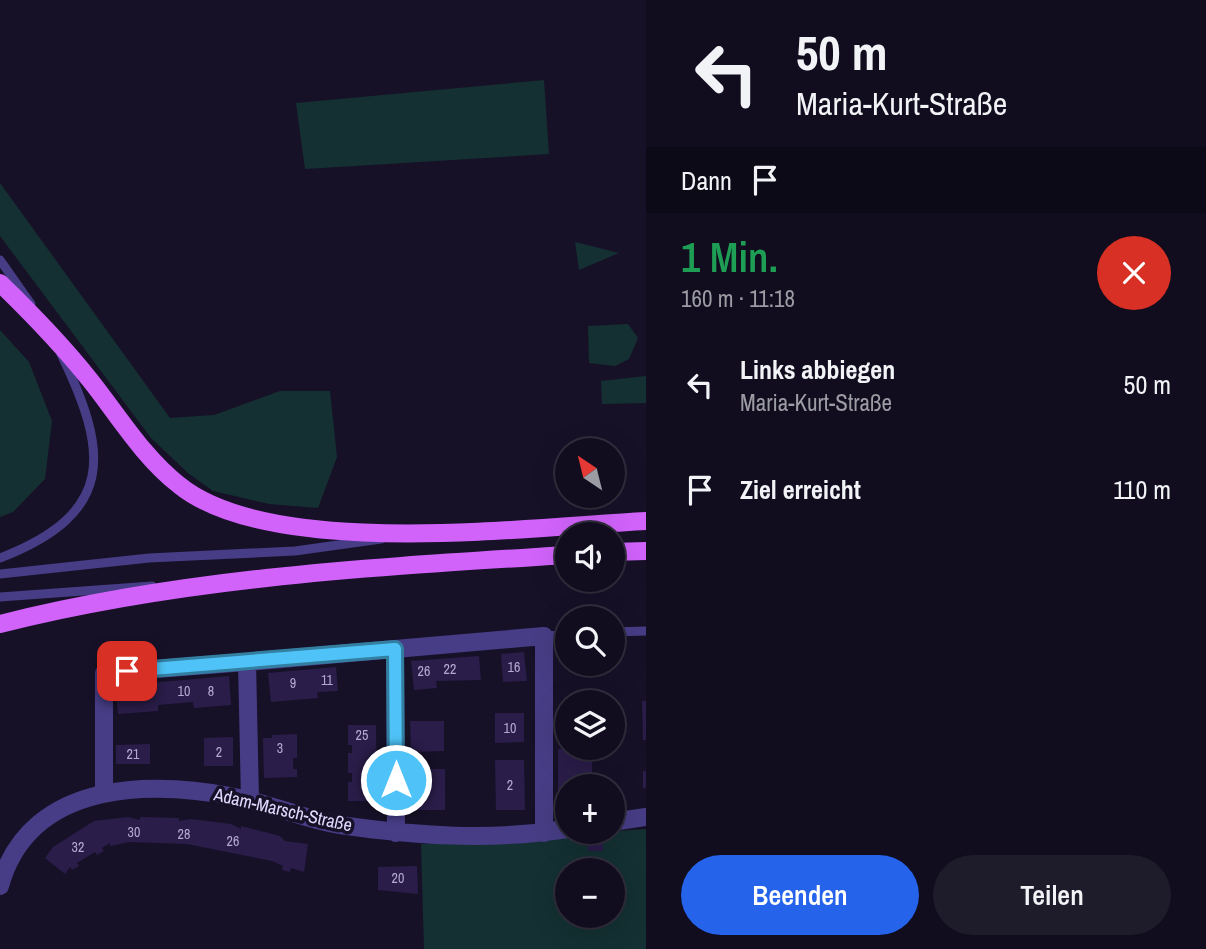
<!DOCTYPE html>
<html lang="de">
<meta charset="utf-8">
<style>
:root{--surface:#110d1e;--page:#1e1b2b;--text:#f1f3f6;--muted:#9c9ca4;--line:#302d3c;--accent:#2563eb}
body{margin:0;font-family:"Archivo Narrow",sans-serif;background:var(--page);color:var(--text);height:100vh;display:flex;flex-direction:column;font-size:26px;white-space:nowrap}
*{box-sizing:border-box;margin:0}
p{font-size:23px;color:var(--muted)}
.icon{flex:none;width:38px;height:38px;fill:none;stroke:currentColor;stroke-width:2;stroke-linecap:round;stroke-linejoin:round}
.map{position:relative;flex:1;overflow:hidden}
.panel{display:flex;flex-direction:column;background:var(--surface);width:560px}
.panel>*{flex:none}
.hud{background:#110d1e;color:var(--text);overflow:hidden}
.needle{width:46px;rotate:325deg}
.buttons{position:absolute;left:555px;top:438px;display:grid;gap:14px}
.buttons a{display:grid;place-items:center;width:70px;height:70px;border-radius:50%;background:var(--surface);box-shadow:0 7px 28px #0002,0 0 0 2px var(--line);font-size:35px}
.pin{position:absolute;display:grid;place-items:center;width:60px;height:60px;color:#fff;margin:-30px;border-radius:14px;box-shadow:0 4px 10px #0006}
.me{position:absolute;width:77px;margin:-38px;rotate:0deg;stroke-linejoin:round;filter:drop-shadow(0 0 5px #0008)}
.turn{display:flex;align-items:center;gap:24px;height:147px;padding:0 35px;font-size:32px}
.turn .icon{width:91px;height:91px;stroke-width:2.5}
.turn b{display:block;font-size:49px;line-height:60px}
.then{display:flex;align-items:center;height:66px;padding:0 35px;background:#0003;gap:14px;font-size:26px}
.round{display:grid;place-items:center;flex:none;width:74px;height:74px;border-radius:37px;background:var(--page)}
.head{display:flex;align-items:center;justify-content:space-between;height:119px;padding:0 35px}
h1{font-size:42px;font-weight:600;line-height:52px;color:#1e9e55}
.cta{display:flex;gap:14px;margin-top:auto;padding:14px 35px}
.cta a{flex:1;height:80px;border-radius:42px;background:var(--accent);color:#fff;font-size:28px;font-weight:600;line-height:80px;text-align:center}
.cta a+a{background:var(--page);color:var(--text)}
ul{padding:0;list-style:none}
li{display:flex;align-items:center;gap:21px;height:105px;padding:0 35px}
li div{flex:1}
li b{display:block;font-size:26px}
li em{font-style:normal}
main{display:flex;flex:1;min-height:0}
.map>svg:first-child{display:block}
.green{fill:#143032;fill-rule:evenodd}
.building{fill:#2a1d49}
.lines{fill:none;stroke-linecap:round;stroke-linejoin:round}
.service{stroke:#473d86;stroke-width:9}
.minor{stroke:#473d86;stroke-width:18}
.primary{stroke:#d163fb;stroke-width:18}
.route-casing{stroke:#337fa1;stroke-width:18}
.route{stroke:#4fc3f7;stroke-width:12}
.labels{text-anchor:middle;stroke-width:7;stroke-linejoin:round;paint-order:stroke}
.number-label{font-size:14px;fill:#b3aad1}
.street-label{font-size:18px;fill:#e1d9fe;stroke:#171128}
</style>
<main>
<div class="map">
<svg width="646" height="949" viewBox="0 0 646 949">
<rect width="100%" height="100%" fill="#171128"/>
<!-- green -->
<path class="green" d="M544,80L549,154L305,169L296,103Z
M0,183L170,418L214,415L280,391H330L337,457L318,508L269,504L213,491L188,473L151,438L0,236Z
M575,242L619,253L579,270Z
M628,324L638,338L629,359L615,366L589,363L588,326Z
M0,330L29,362L52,421L45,479L13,512L0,517Z
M646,376V403L602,404L601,381Z
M646,829V949H424L421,844ZM567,870H612V915H567Z"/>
<!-- building -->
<path class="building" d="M524,652L527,681L503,682L501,654Z
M479,656L481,680L436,681L437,688L414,690L411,661Z
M336,667L338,691L317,692L318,698L271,702L268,673Z
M229,676L231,705L194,708L193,702L158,705V711L118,714L115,686Z
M642,701H646V740H643Z
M558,709H567V733H558Z
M495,713H524V742L495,743Z
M410,721H444V751L411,752Z
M348,725H376L377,801H348V782H352V773H348V753H352V745H348Z
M297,734V758H293V769H297V777L264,778L263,738H272V735Z
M233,737V766H204V738Z
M150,744V764H116V745Z
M592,748V786H567V798H558V749Z
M495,760H524L525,810H496Z
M412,769H445V810H416V803H412V796H416L412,783H416V777H412Z
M643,771H646V788H643Z
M128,817L140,820V817L179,818V821L191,819L231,824L241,829V826L280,836L285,841L308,844L304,872L291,868L290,872L282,870L283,866L272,861L187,844L130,842L110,846V843L102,848L104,851L97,855L95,852L77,863L79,866L72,870L70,867L65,874L45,858L53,847L94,821Z
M603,831V851H588L587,832Z
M568,865H603V870H568Z
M417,866L418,894L378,890V867Z"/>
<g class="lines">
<!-- service -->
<path class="service" d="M0,260L31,304
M0,558C116,513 109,453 61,354
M0,574L149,558L295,551L381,539
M0,597L152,586
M612,632L646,631
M544,636L567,635"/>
<!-- minor -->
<path class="minor" d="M247,662L395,649
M104,792V673L247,662L250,800
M612,822L646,817
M396,833L395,649L544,636V833
M0,886C30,777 159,779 248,800C279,807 308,820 340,825C417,836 490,841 567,829"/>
<!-- primary -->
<path class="primary" d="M0,283C32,314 62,345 90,380C118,415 143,457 179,485C271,560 529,527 646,521
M612,552L646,551
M0,624C185,577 377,567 567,555"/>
</g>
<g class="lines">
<!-- route casing -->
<g class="route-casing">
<path id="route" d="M127,671L395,649L396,780"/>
</g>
<!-- route -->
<use href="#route" class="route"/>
</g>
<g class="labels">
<!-- number labels -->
<g class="number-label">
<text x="514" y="672">16</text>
<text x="450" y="674">22</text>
<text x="424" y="676">26</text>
<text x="327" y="685">11</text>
<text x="293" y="688">9</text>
<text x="184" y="696">10</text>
<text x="211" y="696">8</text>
<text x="510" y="733">10</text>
<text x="362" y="740">25</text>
<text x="280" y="753">3</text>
<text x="219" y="757">2</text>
<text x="133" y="759">21</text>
<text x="510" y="790">2</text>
<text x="134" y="837">30</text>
<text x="184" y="839">28</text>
<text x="233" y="846">26</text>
<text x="78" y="852">32</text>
<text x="398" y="883">20</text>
</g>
<!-- street labels -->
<g class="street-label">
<text transform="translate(283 810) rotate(13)" y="6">Adam-Marsch-Straße</text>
</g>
</g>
</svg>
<div class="buttons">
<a><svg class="needle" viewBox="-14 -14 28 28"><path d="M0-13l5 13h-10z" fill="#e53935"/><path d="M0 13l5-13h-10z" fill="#9c9ca4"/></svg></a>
<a><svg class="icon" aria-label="sound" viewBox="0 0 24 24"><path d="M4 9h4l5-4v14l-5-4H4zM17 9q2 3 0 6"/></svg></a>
<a><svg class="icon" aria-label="search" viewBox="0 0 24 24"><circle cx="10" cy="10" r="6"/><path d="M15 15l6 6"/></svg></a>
<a><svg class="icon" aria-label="layers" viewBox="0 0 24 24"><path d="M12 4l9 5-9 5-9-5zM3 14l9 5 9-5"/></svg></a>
<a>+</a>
<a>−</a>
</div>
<div class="pin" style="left:127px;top:671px;background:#d93025"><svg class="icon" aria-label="arrive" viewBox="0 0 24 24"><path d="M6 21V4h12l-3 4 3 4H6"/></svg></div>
<svg class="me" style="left:396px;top:780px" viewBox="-20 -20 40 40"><circle r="17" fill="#4fc3f7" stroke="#fff" stroke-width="3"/><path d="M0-11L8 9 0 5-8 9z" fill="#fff"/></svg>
</div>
<section class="panel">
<div class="hud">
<div class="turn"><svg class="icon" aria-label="left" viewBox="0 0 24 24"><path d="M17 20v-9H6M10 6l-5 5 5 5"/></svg><div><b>50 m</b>Maria-Kurt-Straße</div></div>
<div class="then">Dann<svg class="icon" aria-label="arrive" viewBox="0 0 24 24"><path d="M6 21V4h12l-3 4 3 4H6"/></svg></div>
</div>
<div class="head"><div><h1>1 Min.</h1><p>160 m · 11:18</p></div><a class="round" style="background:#d93025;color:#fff"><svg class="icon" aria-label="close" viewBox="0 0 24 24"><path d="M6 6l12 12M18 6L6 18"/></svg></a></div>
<ul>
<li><svg class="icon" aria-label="left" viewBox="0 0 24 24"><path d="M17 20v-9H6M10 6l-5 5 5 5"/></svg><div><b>Links abbiegen</b><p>Maria-Kurt-Straße</p></div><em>50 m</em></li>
<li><svg class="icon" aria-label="arrive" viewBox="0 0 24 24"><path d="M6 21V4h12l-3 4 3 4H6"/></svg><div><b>Ziel erreicht</b></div><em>110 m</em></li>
</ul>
<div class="cta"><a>Beenden</a><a>Teilen</a></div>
</section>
</main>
